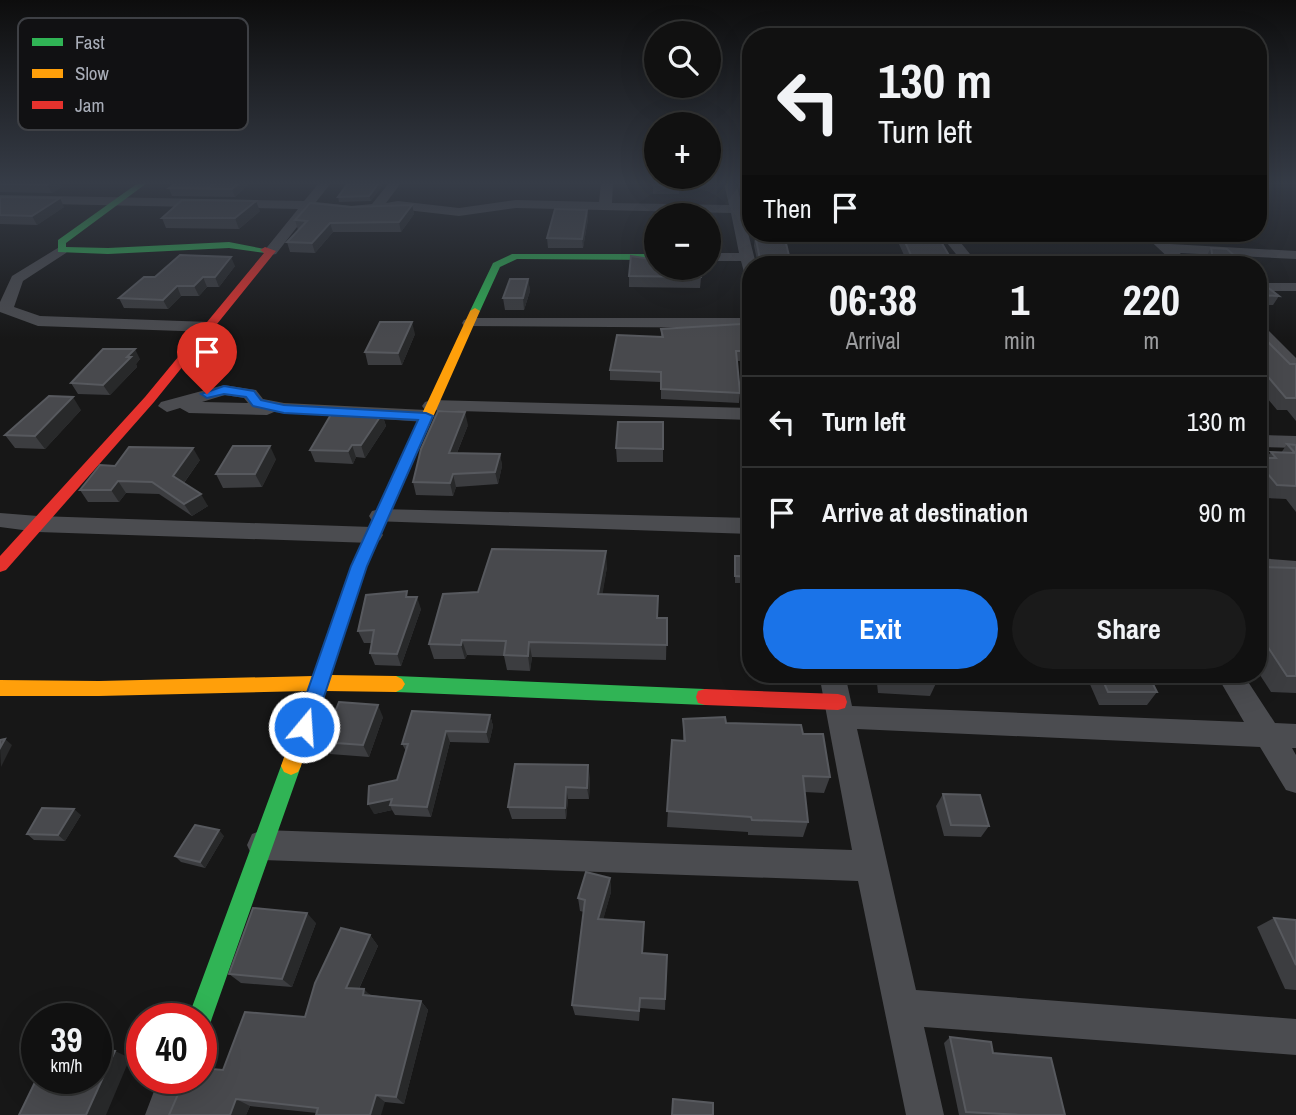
<!DOCTYPE html>
<meta charset="utf-8">
<style>
:root{--surface:#111;--page:#1a1a1a;--text:#f1f3f6;--muted:#9c9d9f;--line:#303131;--accent:#1a73e8}
body{margin:0;font-family:"Archivo Narrow",sans-serif;background:var(--page);color:var(--text);height:100vh;display:flex;flex-direction:column;font-size:26px;white-space:nowrap}
*{box-sizing:border-box;margin:0}
p{font-size:23px;color:var(--muted)}
.icon{flex:none;width:38px;height:38px;fill:none;stroke:currentColor;stroke-width:2;stroke-linecap:round;stroke-linejoin:round}
.map{position:relative;flex:1;overflow:hidden}
.sheet{position:absolute;left:742px;top:256px;width:525px;height:427px;display:flex;flex-direction:column;background:var(--surface);border-radius:28px;box-shadow:0 7px 28px #0002,0 0 0 2px var(--line)}
.sheet>*{flex:none}
.banner{position:absolute;left:742px;top:28px;width:525px;height:214px;border-radius:28px;box-shadow:0 7px 28px #0002,0 0 0 2px var(--line);background:#111;color:var(--text);overflow:hidden}
.fabs{position:absolute;left:644px;top:21px;display:grid;gap:14px}
.fabs a{display:grid;place-items:center;width:77px;height:77px;border-radius:50%;background:var(--surface);box-shadow:0 7px 28px #0002,0 0 0 2px var(--line);font-size:35px}
.speed{position:absolute;left:21px;top:1003px;display:flex;gap:14px;font-size:35px;font-weight:700;text-align:center}
.speed>*{display:grid;place-content:center;width:91px;height:91px;border-radius:50%;background:var(--surface);box-shadow:0 7px 28px #0002,0 0 0 2px var(--line);line-height:1}
.speed small{font-size:18px;font-weight:400}
.speed .limit{border:10px solid #d22;background:#fff;color:#111}
.pin{position:absolute;display:grid;place-items:center;width:60px;height:60px;color:#fff;margin:-72px -30px;border-radius:50% 50% 50% 0;rotate:-45deg;box-shadow:0 0 7px #0007}
.pin .icon{rotate:45deg}
.me{position:absolute;width:77px;margin:-38px;rotate:18deg;stroke-linejoin:round;filter:drop-shadow(0 0 5px #0008)}
.turn{display:flex;align-items:center;gap:24px;height:147px;padding:0 21px;font-size:32px}
.turn .icon{width:91px;height:91px;stroke-width:2.5}
.turn b{display:block;font-size:49px;line-height:60px}
.then{display:flex;align-items:center;height:66px;padding:0 21px;background:#0003;gap:14px;font-size:26px}
.eta{display:flex;justify-content:space-evenly;align-items:center;height:119px;text-align:center}
.eta b{font-size:42px;font-weight:700;line-height:49px}
.primary-button{display:flex;gap:14px;margin-top:auto;padding:14px 21px}
.primary-button a{flex:1;height:80px;border-radius:42px;background:var(--accent);color:#fff;font-size:28px;font-weight:700;line-height:80px;text-align:center}
.primary-button a+a{background:var(--page);color:var(--text)}
ul{padding:0;list-style:none}
li{display:flex;align-items:center;gap:21px;height:91px;padding:0 21px;border-top:2px solid var(--line)}
li div{flex:1}
li b{display:block;font-size:26px}
li em{font-style:normal}
.map>svg:first-child{display:block}
.lines{fill:none;stroke-linecap:round;stroke-linejoin:round}
.street{fill:#4b4c50;fill-rule:evenodd}
.fast{fill:#30b455;fill-rule:evenodd}
.slow{fill:#ff9f0a;fill-rule:evenodd}
.jam{fill:#e5322d;fill-rule:evenodd}
.wall{fill:#3c3d40}
.shaded-wall{fill:#28292a}
.building{fill:#48494d;stroke:#57595e;stroke-width:2}
.route{fill:#1a73e8;stroke:#114b97;stroke-width:2}
.key{fill:#111113;stroke:#3e4045;stroke-width:2}
.key-label{font-size:19px;fill:#a8adb8}
</style>
<div class="map">
<svg width="1296" height="1115" viewBox="0 0 1296 1115">
<rect width="100%" height="100%" fill="#171717"/>
<g class="lines">
<!-- street -->
<path class="street" d="M319,183H331L316,202L352,206L372,204L389,183H401L386,203L398,201L459,208L516,200L599,202L601,183H613L612,203L729,205L724,183H736L742,205H751V213H743L756,264H751V276L744,272L741,261H709V253H739L731,213L516,208L459,216L398,209L352,214L311,209L276,254L271,255L264,251L298,209L0,203V195L304,201Z
M939,233H953L978,264H964Z
M1142,233H1157L1170,244L1296,251V259L1180,253L1184,258L1177,262L1172,261Z
M61,246L68,250L66,253L23,281L14,307L40,316L210,322L218,327L210,332L38,326L0,312V302L12,276Z
M1258,283H1296V291H1258Z
M470,318H751V328L464,326L462,323L464,320Z
M1258,324L1264,326L1296,358V373L1290,372L1258,339Z
M224,385L256,390L263,399L284,403L426,410L435,416L426,422L274,412L267,415L189,413L180,408L167,412L158,406L161,402ZM225,395L244,398L248,403L202,402Z
M431,400L751,408V420L425,410L422,406L425,402Z
M1258,435L1296,436V448L1258,447Z
M380,509L751,518V534L372,521L369,516L372,511Z
M0,513L38,516L372,527L380,530L383,535L380,540L372,543L38,532L0,527Z
M1258,558L1296,561V577L1258,574Z
M819,674H845L852,706L1244,722L1216,674H1243L1275,723L1296,724V748H1292L1296,755V793L1286,790L1260,747L857,729L916,990L1296,1019V1055L924,1027L944,1115H906L858,881L263,860L252,856L247,845L252,834L263,830L852,850Z
M159,1078H197L183,1115H145Z"/>
<!-- fast -->
<path class="fast" d="M138,183H147L66,243V247L108,248L229,242L270,250L265,253L229,248L108,254L58,252V240Z
M512,254H656V260L517,259L500,267L480,311L471,313L470,311L493,263Z
M396,676L705,689L712,691L714,697L712,703L705,705L396,692L390,689L387,684L390,679Z
M291,757L298,760L301,766L212,1018L209,1027L201,1030V1018H188L281,766L284,760Z"/>
<!-- slow -->
<path class="slow" d="M475,308L480,311L367,566L331,675L396,676L402,679L405,684L402,689L396,692L326,691L301,766L298,772L291,775L284,772L281,766L307,691L99,696H0V680L99,681L313,676L351,566L470,311Z"/>
<!-- jam -->
<path class="jam" d="M265,247L276,251L154,402L6,570L0,572V556L145,397L264,253L260,250Z
M705,689L838,694L845,696L847,702L845,708L838,710L705,705L698,703L696,697L698,691Z"/>
</g>
<!-- wall -->
<path class="wall" d="M0,183H60L62,187L52,193L0,192Z
M250,183L235,197L172,196L169,188Z
M384,183L371,201L339,202L338,197Z
M653,183H679V194H653Z
M743,183H751V204L748,202Z
M0,197L64,207L37,225L0,224Z
M412,205L414,214L401,232H333L315,253L290,252L287,242L298,230L295,220L350,207Z
M587,210L588,219L583,248H548L547,238Z
M260,211L239,229L166,228L162,218Z
M761,233H822L788,235L786,246L791,264H758L754,246L755,235H761Z
M828,233H852V236H829Z
M894,233H941L939,238L954,264H908Z
M955,233H988L987,238H960Z
M1211,248L1244,264H1207L1206,257Z
M235,266L219,287H207L199,296H181L168,309L124,308L119,298L155,277Z
M702,268L700,288L629,287V276Z
M1258,277L1262,283L1279,296L1273,305H1258Z
M528,279L530,291L524,310H505L503,298Z
M661,329L747,351L746,361H737L740,393L739,403L661,399V382L610,380V370L661,337Z
M1258,332L1290,364H1296V421L1287,410H1277L1258,387Z
M415,334L402,365H368L365,352Z
M140,359L136,364L137,367L110,395L78,394L71,383Z
M81,410L45,449L15,448L5,435Z
M382,414L386,426L365,458L356,457L353,464L315,462L310,450Z
M663,422V462H617L616,448Z
M468,425L457,453L500,454L502,466L498,484L456,487L453,496L416,495L413,482Z
M1287,444L1296,445V512L1286,499L1267,498L1258,487V458H1266L1271,452L1281,453Z
M276,459L262,487L223,488L216,474Z
M200,460L184,483L208,506L192,516L159,494L126,493L119,502H88L80,490L115,466Z
M735,556H751V583H735Z
M607,567L602,594L657,618H667L666,660L532,657L530,671L507,670L504,656L467,655L465,659H434L429,644L478,592Z
M1258,567L1296,568V693L1271,692L1258,672Z
M409,597L421,609L401,666L375,665L370,653L372,643H364L358,631Z
M876,674H939V677L930,696L878,693Z
M1065,674H1148L1157,692L1147,705H1099L1089,682H1069Z
M490,715L493,726L489,743L450,742L431,817L395,815L392,810L374,814L397,780L406,751L402,744Z
M383,717L369,757L330,754L323,742Z
M683,719L726,723L803,734L830,777L824,793L805,792L808,822L803,837L748,835V832L667,827L672,740L683,741Z
M590,777L589,799H568L566,819H512L508,807Z
M943,794L989,826L981,837L944,836L936,806Z
M81,815L65,841L34,840L27,834Z
M224,836L205,868L181,862L175,856Z
M610,878L611,892L603,919L644,922L643,953L667,955L665,1010L640,1008L639,1021L575,1015L572,1005L584,912L580,911L578,898Z
M1274,918L1296,920V990L1285,989L1257,927Z
M316,923L292,987L241,983L229,974Z
M370,935L378,946L359,989L371,995L421,1001L428,1010L404,1104L385,1102L317,1113L250,1106L246,1115H169L305,1017Z
M950,1037L993,1053L1065,1115H959L944,1043Z"/>
<!-- shaded-wall -->
<path class="shaded-wall" d="M50,183H60L62,187L52,193L47,185Z
M239,183H250L235,197L232,189Z
M379,183H384L371,201L369,196Z
M60,198L64,207L37,225L32,216Z
M256,201L260,211L239,229L235,218Z
M412,205L414,214L401,232L399,222Z
M587,210L588,219L583,248L582,239Z
M330,223L333,232L315,253L312,243Z
M231,257L235,266L219,287L215,277Z
M203,277L207,287L199,296L194,286Z
M528,279L530,291L524,310L523,298Z
M177,286L181,296L168,309L163,300Z
M412,322L415,334L402,365L398,353Z
M135,349L140,359L136,364L137,367L110,395L103,385Z
M73,397L81,410L45,449L35,436Z
M465,412L468,425L452,465L449,453Z
M382,414L386,426L365,458L361,445Z
M352,445L356,457L353,464L348,451Z
M270,446L276,459L262,487L255,474Z
M193,448L200,460L180,488L173,476Z
M500,454L502,466L498,484L495,472Z
M453,474L456,487L453,496L450,483Z
M118,481L126,493L119,502L111,490Z
M201,494L208,506L192,516L184,504Z
M606,551L607,567L600,610L598,594Z
M417,597L421,609L401,666L397,654Z
M462,640L467,655L465,659L461,645Z
M529,642L532,657L530,671L528,656Z
M378,705L383,717L369,757L363,745Z
M490,715L493,726L489,743L486,732Z
M446,731L450,742L431,817L427,807Z
M5,739L12,745L1,767L0,748Z
M588,765L590,777L589,799L587,788Z
M566,787L568,799L566,819L565,808Z
M392,799L390,805L392,810L374,814L368,804Z
M74,809L81,815L65,841L58,835Z
M219,830L224,836L205,868L200,862Z
M610,878L611,892L600,931L598,919Z
M307,913L316,923L292,987L282,979Z
M370,935L378,946L355,997L346,988Z
M364,989L373,998L363,995Z
M421,1001L428,1010L404,1104L396,1097Z
M115,1051L130,1058L106,1115H86Z
M376,1095L385,1102L381,1115H370Z
M236,1099L250,1106L246,1115H230Z"/>
<!-- building -->
<path class="building" d="M0,183H50L47,185L0,184Z
M176,183H213L208,188L216,183H239L232,189L169,188Z
M348,183H379L369,196L338,197Z
M653,183H679V185H653Z
M746,183H751V193L748,192Z
M0,197L60,198L32,216L0,215Z
M182,200L256,201L235,218H162Z
M310,203L350,207L412,205L399,222L330,223L312,243L287,242L307,221L295,220Z
M555,209L587,210L582,239L547,238Z
M764,233H788V235H784L791,264H761L755,235H764Z
M901,233H936L954,264H915Z
M1211,248L1227,249L1244,264H1214Z
M180,255L231,257L215,277H203L194,286H177L163,300L119,298L144,277H155Z
M631,256L656,260V268H702L701,277L629,276Z
M1258,277L1261,280L1262,283L1279,296L1258,295Z
M510,279H528L523,298H503Z
M380,322H412L398,353L365,352Z
M741,324L747,351H736L740,393L661,389V372L610,370L617,335L663,337L661,329Z
M1258,332L1290,364H1296V398H1286L1258,365Z
M103,349H135L127,357H131L103,385L71,383Z
M49,396L73,397L35,436L5,435Z
M333,411L382,414L361,445H352L348,451L310,450Z
M438,411L465,412L449,453L500,454L495,472L453,474L450,483L413,482L421,449Z
M618,422H663V449L616,448Z
M1287,444L1296,445V486L1277,485L1258,462V458H1276L1271,452L1295,453Z
M233,446H270L255,474H216Z
M129,447L193,448L173,476L201,494L184,504L152,482L118,481L111,490H80L100,465L115,466Z
M492,549L606,551L598,594L658,596L657,618H667V645L529,642L528,656L504,655L506,641L462,640L461,645L429,644L443,594L478,592Z
M735,556H751V577L735,576Z
M1258,567L1296,568V676H1287L1258,632Z
M407,591L406,597H417L397,654L370,653L374,630L358,631L366,595Z
M887,674H939V677Z
M1100,674H1148L1157,692H1108Z
M339,702L378,705L363,745L323,742Z
M412,711L490,715L486,732L446,731L427,807L390,805L392,799L368,804L369,786L397,780L408,744H402Z
M725,717L726,723L801,725L803,734H823L830,777L803,776L808,822L752,820L751,817L667,811L672,740L685,741L683,719Z
M5,739L0,748V740Z
M515,764L588,765L587,788L566,787L565,808L508,807Z
M943,794L980,795L989,826L951,825Z
M42,808L74,809L58,835L27,834Z
M195,825L219,830L200,862L175,856Z
M586,872L610,878L598,919L644,922L642,953L667,955L665,999L640,998L639,1011L572,1005L585,900L578,898Z
M253,908L307,913L282,979L229,974Z
M1274,918L1296,920V965Z
M341,928L370,935L346,988L364,989L363,995L421,1001L396,1097L376,1095L370,1115H316L318,1108L236,1099L230,1115H169L185,1078H201V1068L223,1070L245,1012L305,1017L315,983Z
M950,1037L991,1042L993,1053L1051,1058L1065,1115H1021L966,1112Z
M96,1050L115,1051L86,1115H19L37,1078H96Z
M673,1099L713,1103V1115H672Z"/>
<!-- sky -->
<linearGradient id="sky" x2="0" y2="1"><stop stop-color="#0d0d0d"/><stop offset="0.54" stop-color="#363c47"/><stop offset="1" stop-color="#363c47" stop-opacity="0"/></linearGradient>
<rect width="1296" height="339" fill="url(#sky)"/>
<!-- route -->
<path class="route" d="M224,386L254,391L261,400L284,405L426,413L433,416L367,566L314,727L311,733L304,735L297,733L295,727L351,566L418,420L284,413L253,406L246,397L224,394L207,398L201,394Z"/>
<!-- legend -->
<rect x="18" y="18" width="230" height="112" rx="10" class="key"/>
<rect x="32" y="38" width="31" height="8" fill="#30b455"/>
<rect x="32" y="69" width="31" height="9" fill="#ff9f0a"/>
<rect x="32" y="101" width="31" height="8" fill="#e5322d"/>
<g class="key-label">
<text x="75" y="49">Fast</text>
<text x="75" y="80">Slow</text>
<text x="75" y="112">Jam</text>
</g>
</svg>
<div class="fabs">
<a><svg class="icon" aria-label="search" viewBox="0 0 24 24"><circle cx="10" cy="10" r="6"/><path d="M15 15l6 6"/></svg></a>
<a>+</a>
<a>−</a>
</div>
<div class="speed"><div>39<small>km/h</small></div><div class="limit">40</div></div>
<div class="pin" style="left:207px;top:394px;background:#d93025"><svg class="icon" aria-label="arrive" viewBox="0 0 24 24"><path d="M6 21V4h12l-3 4 3 4H6"/></svg></div>
<svg class="me" style="left:304px;top:727px" viewBox="-20 -20 40 40"><circle r="17" fill="#1a73e8" stroke="#fff" stroke-width="3"/><path d="M0-11L8 9 0 5-8 9z" fill="#fff"/></svg>
<div class="banner">
<div class="turn"><svg class="icon" aria-label="left" viewBox="0 0 24 24"><path d="M17 20v-9H6M10 6l-5 5 5 5"/></svg><div><b>130 m</b>Turn left</div></div>
<div class="then">Then<svg class="icon" aria-label="arrive" viewBox="0 0 24 24"><path d="M6 21V4h12l-3 4 3 4H6"/></svg></div>
</div>
<section class="sheet">
<div class="eta">
<div><b>06:38</b><p>Arrival</p></div>
<div><b>1</b><p>min</p></div>
<div><b>220</b><p>m</p></div>
</div>
<ul>
<li><svg class="icon" aria-label="left" viewBox="0 0 24 24"><path d="M17 20v-9H6M10 6l-5 5 5 5"/></svg><div><b>Turn left</b></div><em>130 m</em></li>
<li><svg class="icon" aria-label="arrive" viewBox="0 0 24 24"><path d="M6 21V4h12l-3 4 3 4H6"/></svg><div><b>Arrive at destination</b></div><em>90 m</em></li>
</ul>
<div class="primary-button"><a>Exit</a><a>Share</a></div>
</section>
</div>
